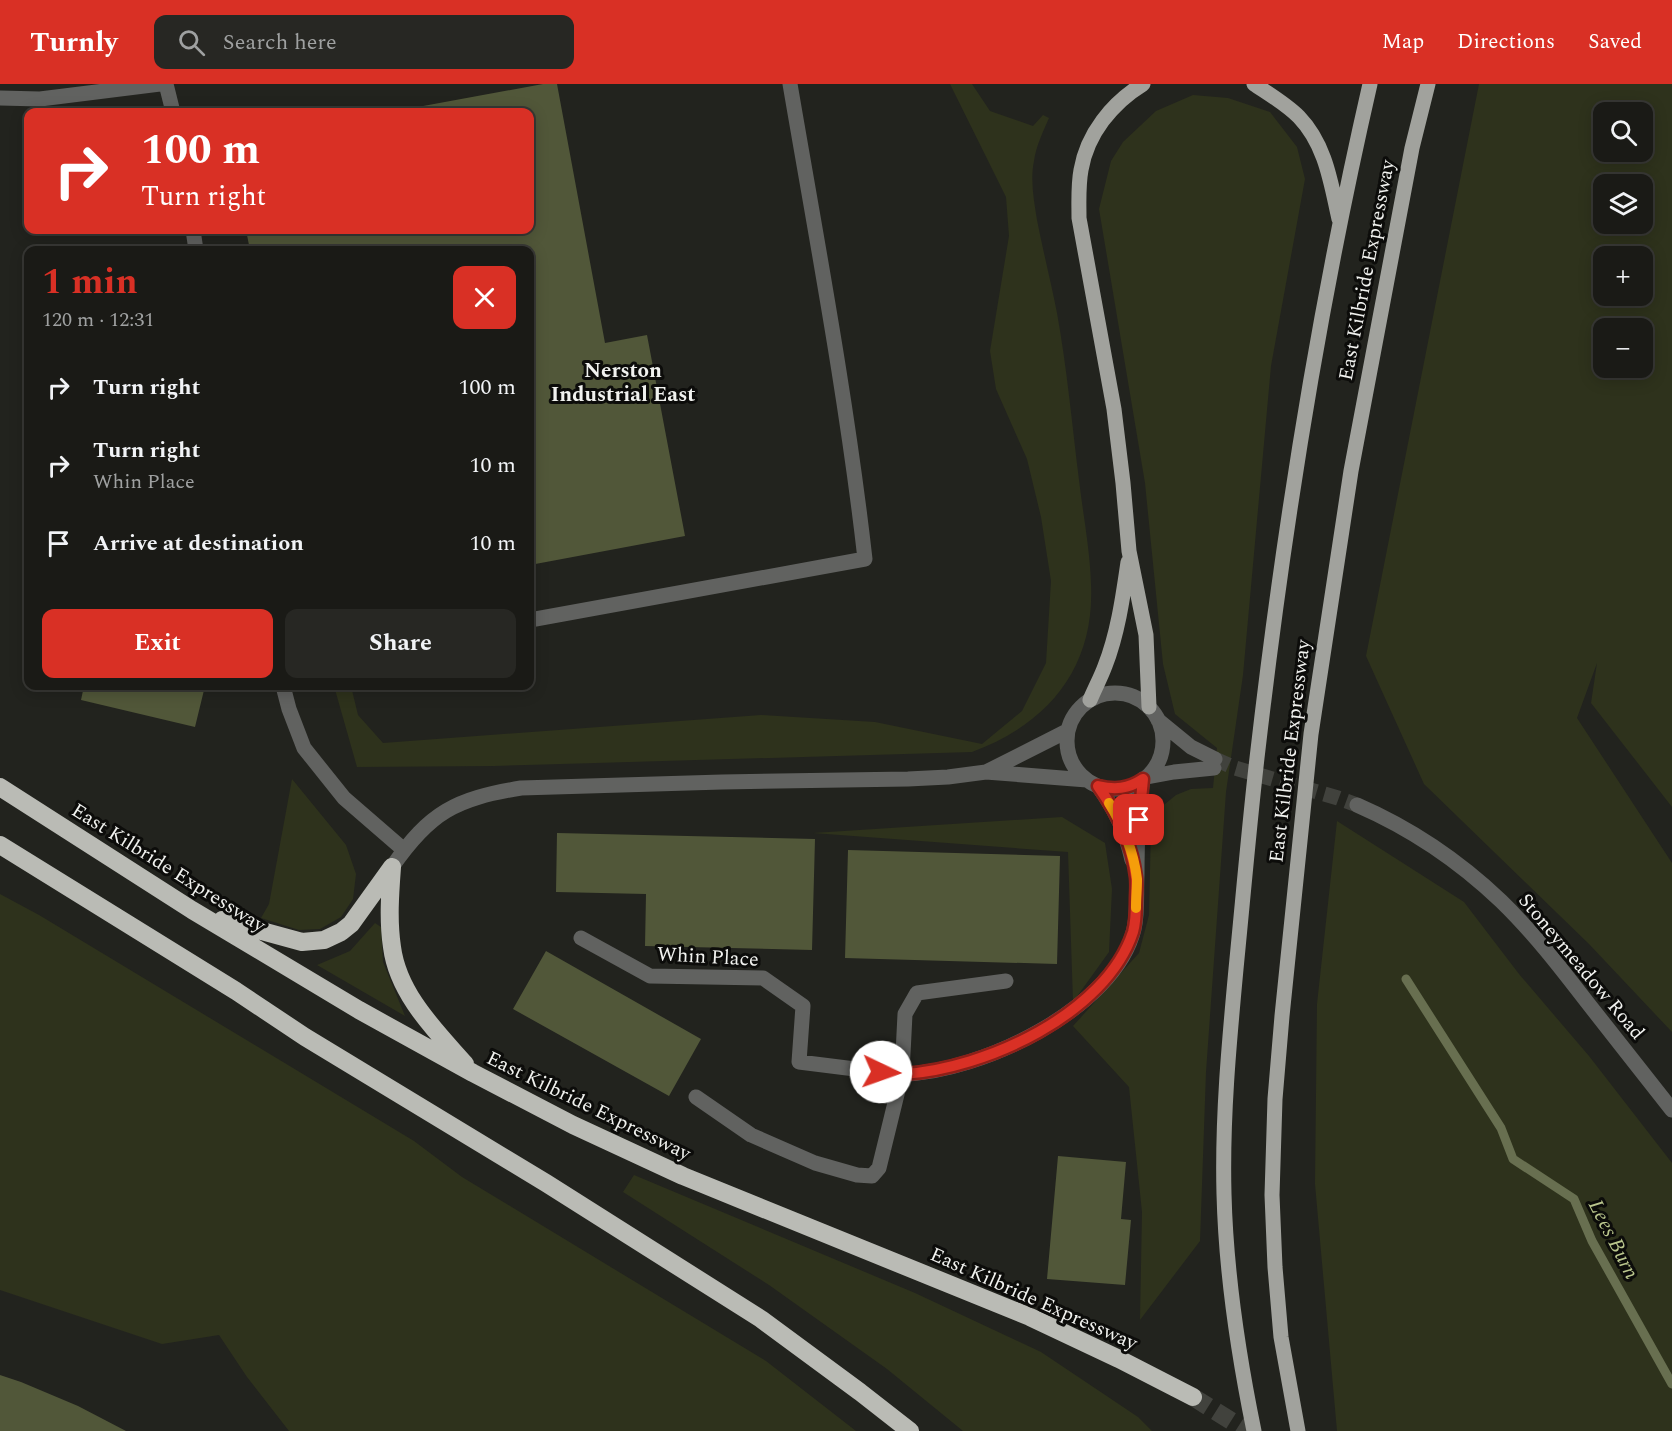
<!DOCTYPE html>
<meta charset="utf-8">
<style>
:root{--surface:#1a1a16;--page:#272723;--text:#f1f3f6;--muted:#9fa1a1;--line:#383835;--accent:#d93025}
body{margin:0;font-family:Spectral,serif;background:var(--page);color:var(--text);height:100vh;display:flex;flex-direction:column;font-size:22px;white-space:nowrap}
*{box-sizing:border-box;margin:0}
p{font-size:20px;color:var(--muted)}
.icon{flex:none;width:33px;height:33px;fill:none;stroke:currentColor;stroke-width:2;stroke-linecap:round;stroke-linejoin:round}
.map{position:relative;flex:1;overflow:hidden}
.side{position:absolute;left:24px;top:162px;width:510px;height:444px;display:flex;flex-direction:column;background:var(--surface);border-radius:12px;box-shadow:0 3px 15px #0003,0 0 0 2px var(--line)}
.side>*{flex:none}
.top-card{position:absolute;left:24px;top:24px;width:510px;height:126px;border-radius:12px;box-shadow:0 3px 15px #0003,0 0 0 2px var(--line);background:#d93025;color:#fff;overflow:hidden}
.tools{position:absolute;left:1593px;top:18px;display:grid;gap:12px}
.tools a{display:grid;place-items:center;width:60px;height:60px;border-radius:12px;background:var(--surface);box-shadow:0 3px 15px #0003,0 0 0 2px var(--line);font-size:30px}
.pin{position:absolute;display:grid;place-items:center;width:51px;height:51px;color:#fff;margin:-26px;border-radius:12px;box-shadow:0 3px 9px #0006}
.me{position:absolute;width:66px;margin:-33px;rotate:93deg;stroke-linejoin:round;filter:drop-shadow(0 0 4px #0008)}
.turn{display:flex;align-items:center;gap:21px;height:126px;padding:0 18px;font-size:27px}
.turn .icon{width:78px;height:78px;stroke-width:2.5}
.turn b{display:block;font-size:42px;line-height:51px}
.round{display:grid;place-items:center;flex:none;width:63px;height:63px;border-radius:12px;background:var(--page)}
.overview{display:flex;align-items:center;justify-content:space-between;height:102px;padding:0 18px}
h1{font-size:36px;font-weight:700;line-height:45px;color:var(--accent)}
.button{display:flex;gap:12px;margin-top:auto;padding:12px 18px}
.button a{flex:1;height:69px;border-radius:12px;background:var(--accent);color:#fff;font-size:24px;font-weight:700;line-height:69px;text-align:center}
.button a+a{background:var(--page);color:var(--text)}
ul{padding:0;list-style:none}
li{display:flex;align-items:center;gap:18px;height:78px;padding:0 18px}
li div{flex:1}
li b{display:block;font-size:22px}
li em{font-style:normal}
header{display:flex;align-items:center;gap:36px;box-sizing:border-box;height:84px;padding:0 30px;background:var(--accent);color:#fff}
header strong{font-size:28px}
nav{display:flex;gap:33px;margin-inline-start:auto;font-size:21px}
.search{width:420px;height:54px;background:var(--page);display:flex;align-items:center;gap:15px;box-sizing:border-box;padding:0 21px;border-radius:12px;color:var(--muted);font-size:22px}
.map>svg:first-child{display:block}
.green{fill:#2e321c;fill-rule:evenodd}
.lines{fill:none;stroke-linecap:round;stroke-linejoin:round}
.stream{stroke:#686f50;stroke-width:9}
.building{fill:#515739}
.minor-tunnel{stroke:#41423d;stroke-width:15;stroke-dasharray:15 8;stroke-linecap:butt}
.highway-tunnel{stroke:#41423d;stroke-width:18;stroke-dasharray:18 9;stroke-linecap:butt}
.minor{stroke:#616260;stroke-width:15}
.major{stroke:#a1a29d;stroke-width:15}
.highway{stroke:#babbb5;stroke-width:18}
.route-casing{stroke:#8d1f18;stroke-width:15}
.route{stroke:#d93025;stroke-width:10}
.slow{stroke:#f59e0b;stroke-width:10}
.labels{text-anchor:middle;stroke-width:6;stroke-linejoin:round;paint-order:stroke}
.street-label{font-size:20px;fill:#f1f2ef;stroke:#0c0c0a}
.neighbourhood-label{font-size:21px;font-weight:bold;fill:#f1f2ef;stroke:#0c0c0a}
.water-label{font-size:21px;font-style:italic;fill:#bac68d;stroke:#0c0c0a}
</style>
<header>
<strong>Turnly</strong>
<div class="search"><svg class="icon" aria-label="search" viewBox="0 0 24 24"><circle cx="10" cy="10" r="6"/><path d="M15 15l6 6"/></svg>Search here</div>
<nav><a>Map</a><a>Directions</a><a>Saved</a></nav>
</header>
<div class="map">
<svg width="1672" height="1347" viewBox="0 0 1672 1347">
<rect width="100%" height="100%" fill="#22231e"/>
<!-- green -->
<path class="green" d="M950,0H972L990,27L1033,42L1043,31L1049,34C1043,48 1036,62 1034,77C1030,96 1034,117 1037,136C1043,167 1051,198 1057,229C1067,284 1072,340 1079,396C1083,430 1090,466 1091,500C1095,584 1048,640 972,668L494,682L357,683L334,602H351L358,631L383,659L761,631L875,638L982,660L1022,627L1046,579L1051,497L1041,433L1027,375L996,305L990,267L1009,152L1006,113Z
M1479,0H1672V723L1591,619L1597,579L1577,634L1672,779V948L1589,860L1424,700L1366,572ZM1604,28H1642V68H1604ZM1604,100H1642V140H1604ZM1604,172H1642V212H1604ZM1604,244H1642V284H1604Z
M1193,11L1228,14L1270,28L1297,63L1305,95L1271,282L1243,591L1226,708L1206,988L1200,1157L1140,1236L1142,1128L1129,1003L1073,942L1139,869L1149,831L1151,742L1159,725L1176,711L1191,705L1213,704L1217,664L1175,630L1163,580L1145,399L1099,125L1111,77L1123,58L1156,27Z
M292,695L346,761L356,790L353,815L341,833L320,845L299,846L261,834L269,820Z
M1062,733L1105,759L1112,805L1109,868L1073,918L1068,768L813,749Z
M1337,737L1464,818L1519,890L1589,972L1672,1079V1347H1337L1315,1100L1317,920Z
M0,810L39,831L414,1057L462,1093L766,1277L856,1347H289L247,1293L219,1251L162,1260L0,1206Z
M375,839L381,843L383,878L405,932L317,881L350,867Z
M634,1091L915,1209L1041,1268L1138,1333L1152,1347H963L887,1285L769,1201L623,1108Z"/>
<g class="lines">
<!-- stream -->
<path class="stream" d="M1406,895L1501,1044L1513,1075L1574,1115L1592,1157L1672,1300"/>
</g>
<!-- building -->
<path class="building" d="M543,0H557L605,259L647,251L685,452L530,481V166H250L246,146H530V28L396,27Z
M84,602H205L195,643L81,616Z
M557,749L815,755L812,866L645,862L646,810L556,808Z
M848,766L1060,772L1057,880L845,874Z
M546,867L701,955L669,1012L513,925Z
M1058,1072L1126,1078L1121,1135L1131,1136L1125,1201L1047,1195Z
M0,1291L21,1298L78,1322L126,1347H0Z"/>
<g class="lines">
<!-- minor-tunnel -->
<path class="minor-tunnel" d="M1215,675L1235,684L1338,714L1357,721"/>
<!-- highway-tunnel -->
<path class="highway-tunnel" d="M1193,1313L1247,1347"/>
<!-- minor -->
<path class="minor" d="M166,0L173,28
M0,14L40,15L160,0
M193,146L196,166
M530,536L865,475C847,316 817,158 790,0
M283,602L289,625L304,664L344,714L404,766
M1067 657a48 48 0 1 1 96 0a48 48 0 1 1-96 0Z
M1158,636L1191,663L1215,675
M986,688L1067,647
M1147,693L1174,688L1214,684
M1098,702C1115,725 1126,749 1132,776
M1357,721C1410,744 1459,777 1501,817C1533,848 1560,883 1587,918C1615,954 1644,990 1672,1026
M392,783C430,728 455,715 521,704L722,698L908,695L948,693L986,688L1087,696
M581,854L650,892L763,894L803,922L799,978C823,981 847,984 871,987C881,988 892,991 903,990C978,989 1115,925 1134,845C1138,828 1136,809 1137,791C1137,759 1138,727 1143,695
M696,1013L751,1051L815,1079L857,1091L872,1092L879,1084L902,990L905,930L917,909L1006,897"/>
<!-- major -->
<path class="major" d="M1143,0C1112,19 1087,50 1081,86C1078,102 1079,118 1079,134L1114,325L1123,399L1129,467L1146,551L1149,623
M1254,0C1269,10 1286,20 1299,33C1326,61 1331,100 1339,135
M1090,616C1095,604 1101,593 1105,582C1118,549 1123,512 1128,478
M1254,1347C1238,1269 1226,1190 1224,1110C1222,1035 1229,960 1236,885C1243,814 1249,744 1257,674C1283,448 1319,222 1370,0
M1298,1347L1281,1253L1275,1183L1272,1111L1275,1015L1282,932L1311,650L1351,387L1412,64L1428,0"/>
<!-- highway -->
<path class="highway" d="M0,703L192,826L359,926L473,989L573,1041L683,1092L1030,1233L1119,1275L1193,1313
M0,761L236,907L305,953L546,1099L761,1235L860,1308L910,1347
M392,783C390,810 388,836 392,863C398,910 435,946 465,980
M222,836L302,858L324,856L341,848L351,840L392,783"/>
</g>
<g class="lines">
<!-- route casing -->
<g class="route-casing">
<path id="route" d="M881,988C889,989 897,991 904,990C985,985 1106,930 1133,848C1136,838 1136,826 1136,816C1136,809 1137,801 1136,793C1132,760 1117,729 1098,702C1115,706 1128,705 1143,695L1139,736"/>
</g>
<!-- route -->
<use href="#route" class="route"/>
<!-- slow -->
<path class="slow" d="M1109,719C1123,741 1134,769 1137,795C1137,804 1136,814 1136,824"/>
</g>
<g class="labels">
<!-- street labels -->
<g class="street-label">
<text transform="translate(1366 186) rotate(-79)" y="7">East Kilbride Expressway</text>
<text transform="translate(1289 667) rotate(-83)" y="7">East Kilbride Expressway</text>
<text transform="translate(169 783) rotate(32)" y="7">East Kilbride Expressway</text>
<text transform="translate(708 872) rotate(3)" y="7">Whin Place</text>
<text transform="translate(1582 882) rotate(50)" y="7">Stoneymeadow Road</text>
<text transform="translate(589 1021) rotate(26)" y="7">East Kilbride Expressway</text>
<text transform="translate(1034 1214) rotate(24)" y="7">East Kilbride Expressway</text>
</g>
<!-- neighbourhood labels -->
<g class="neighbourhood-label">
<text x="623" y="293">Nerston<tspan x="623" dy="24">Industrial East</tspan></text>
</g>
<!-- water labels -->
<g class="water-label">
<text transform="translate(1614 1155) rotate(63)" y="7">Lees Burn</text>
</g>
</g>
</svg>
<div class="tools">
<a><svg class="icon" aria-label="search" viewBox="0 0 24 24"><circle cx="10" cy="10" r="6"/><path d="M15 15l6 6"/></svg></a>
<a><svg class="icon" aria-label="layers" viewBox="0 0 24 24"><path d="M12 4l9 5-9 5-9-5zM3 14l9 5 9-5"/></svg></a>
<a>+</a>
<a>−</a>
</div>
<div class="pin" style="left:1139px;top:736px;background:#d93025"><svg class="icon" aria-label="arrive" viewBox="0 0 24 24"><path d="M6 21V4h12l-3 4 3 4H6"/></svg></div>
<svg class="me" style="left:881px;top:988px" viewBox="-20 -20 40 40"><circle r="19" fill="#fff"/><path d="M0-13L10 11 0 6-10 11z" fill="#d93025"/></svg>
<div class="top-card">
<div class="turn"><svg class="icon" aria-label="right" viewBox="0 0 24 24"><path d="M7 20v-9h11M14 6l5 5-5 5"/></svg><div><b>100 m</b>Turn right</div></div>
</div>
<section class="side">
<div class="overview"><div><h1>1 min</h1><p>120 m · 12:31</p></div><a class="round" style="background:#d93025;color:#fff"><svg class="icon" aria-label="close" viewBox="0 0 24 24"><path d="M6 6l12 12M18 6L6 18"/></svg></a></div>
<ul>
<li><svg class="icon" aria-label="right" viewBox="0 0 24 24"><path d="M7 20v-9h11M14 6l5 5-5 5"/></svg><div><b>Turn right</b></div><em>100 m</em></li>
<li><svg class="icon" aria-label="right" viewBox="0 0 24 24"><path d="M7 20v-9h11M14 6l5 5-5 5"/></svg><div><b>Turn right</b><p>Whin Place</p></div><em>10 m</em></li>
<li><svg class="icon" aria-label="arrive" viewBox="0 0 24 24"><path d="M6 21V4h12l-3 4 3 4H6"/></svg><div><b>Arrive at destination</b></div><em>10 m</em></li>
</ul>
<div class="button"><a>Exit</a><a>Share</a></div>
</section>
</div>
